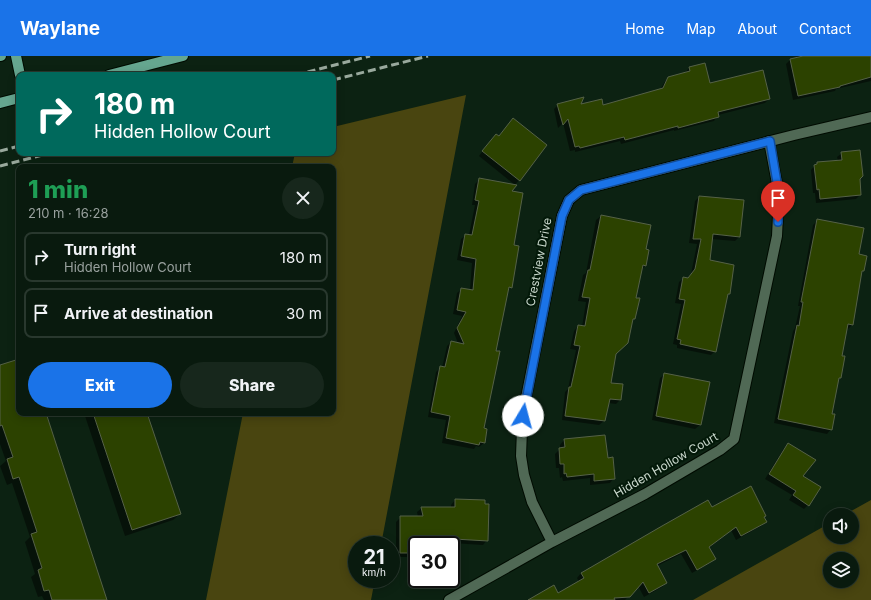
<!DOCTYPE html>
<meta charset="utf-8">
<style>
:root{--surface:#091a0e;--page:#17271c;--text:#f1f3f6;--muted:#99a19e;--line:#29382e;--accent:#1a73e8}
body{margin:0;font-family:Inter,sans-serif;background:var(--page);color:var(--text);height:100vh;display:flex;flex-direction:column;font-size:15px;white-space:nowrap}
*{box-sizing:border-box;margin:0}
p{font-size:13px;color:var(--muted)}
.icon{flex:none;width:22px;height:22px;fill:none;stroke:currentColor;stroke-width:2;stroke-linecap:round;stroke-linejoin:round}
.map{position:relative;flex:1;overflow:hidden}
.drawer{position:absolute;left:16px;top:108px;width:320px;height:252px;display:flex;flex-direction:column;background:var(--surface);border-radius:8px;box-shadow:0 2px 10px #0003,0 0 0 1px var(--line)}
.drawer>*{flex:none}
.guide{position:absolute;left:16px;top:16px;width:320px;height:84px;border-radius:8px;box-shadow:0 2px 10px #0003,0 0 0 1px var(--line);background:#00695c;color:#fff;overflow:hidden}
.buttons{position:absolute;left:823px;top:452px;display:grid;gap:8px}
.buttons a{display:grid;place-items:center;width:36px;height:36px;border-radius:50%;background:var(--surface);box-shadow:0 2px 10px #0003,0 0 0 1px var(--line);font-size:20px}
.speed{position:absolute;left:348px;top:480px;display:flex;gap:8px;font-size:20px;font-weight:700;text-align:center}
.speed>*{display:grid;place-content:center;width:52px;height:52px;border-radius:50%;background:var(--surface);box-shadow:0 2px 10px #0003,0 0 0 1px var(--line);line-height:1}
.speed small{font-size:10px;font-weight:400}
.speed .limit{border:2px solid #111;border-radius:6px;background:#fff;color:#111}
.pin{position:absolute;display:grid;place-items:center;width:34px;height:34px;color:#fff;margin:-41px -17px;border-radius:50% 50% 50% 0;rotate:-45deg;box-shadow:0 0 4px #0007}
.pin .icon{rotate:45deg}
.me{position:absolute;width:44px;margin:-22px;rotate:8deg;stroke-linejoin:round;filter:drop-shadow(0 0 3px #0008)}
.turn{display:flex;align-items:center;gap:14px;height:84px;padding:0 12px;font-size:18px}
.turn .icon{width:52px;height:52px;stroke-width:2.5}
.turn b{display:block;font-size:28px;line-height:34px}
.round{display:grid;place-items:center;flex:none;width:42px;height:42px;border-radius:21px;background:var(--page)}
.head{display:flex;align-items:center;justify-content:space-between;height:68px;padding:0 12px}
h1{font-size:24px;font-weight:800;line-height:30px;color:#1e9e55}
.primary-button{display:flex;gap:8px;margin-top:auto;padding:8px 12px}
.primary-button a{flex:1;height:46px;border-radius:24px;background:var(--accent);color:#fff;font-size:16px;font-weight:800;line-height:46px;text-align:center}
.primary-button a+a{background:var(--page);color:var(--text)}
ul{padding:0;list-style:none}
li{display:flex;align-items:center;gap:12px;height:50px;margin:0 8px 6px;padding:0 4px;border:2px solid var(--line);border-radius:8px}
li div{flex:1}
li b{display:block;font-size:15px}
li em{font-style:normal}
header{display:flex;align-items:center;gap:24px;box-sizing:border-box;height:56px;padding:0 20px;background:var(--accent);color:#fff}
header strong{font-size:19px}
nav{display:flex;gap:22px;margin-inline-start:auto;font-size:14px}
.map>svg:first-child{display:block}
.green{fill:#494510;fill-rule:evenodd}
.shadow{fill:#0007}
.building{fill:#2c4200;stroke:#556147}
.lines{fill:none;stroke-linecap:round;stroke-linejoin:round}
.minor-casing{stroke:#000b01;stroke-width:12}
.primary-casing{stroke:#000b01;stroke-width:12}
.minor{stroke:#506955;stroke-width:10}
.primary{stroke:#65a68f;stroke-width:10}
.rail{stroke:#99a99d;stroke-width:3;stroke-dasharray:8 4;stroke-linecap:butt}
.route-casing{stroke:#114b97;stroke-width:10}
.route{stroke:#1a73e8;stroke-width:7}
.labels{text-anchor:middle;stroke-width:4;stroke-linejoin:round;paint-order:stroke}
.street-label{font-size:12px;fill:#cad8cd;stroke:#031909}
</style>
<header>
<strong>Waylane</strong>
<nav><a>Home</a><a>Map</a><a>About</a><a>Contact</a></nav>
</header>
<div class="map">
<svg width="871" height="544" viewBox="0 0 871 544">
<rect width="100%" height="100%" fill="#0c2212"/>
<!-- green -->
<path class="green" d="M466,39L381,489H357V523H375L371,544H206L243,357H333V111H292L295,97H333V71Z
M871,444V544H693L830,467V481H852V459H844ZM830,503H852V525H830Z"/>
<!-- shadow -->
<path class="shadow" d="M797,0H871V25L836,33L835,35L793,44L786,8L790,4L798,2Z
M689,12L710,28L769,43L765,47L718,59L714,65L674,75V74L621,88L620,85L575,96V94L570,95L563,67L558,72L554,53L558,49L603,50L660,34L664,27L668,22L685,17Z
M498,81L546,89L515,129L479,100L492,83Z
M842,97L858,123L860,139L856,143L816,147L815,137H813L811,114L817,107L838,105L837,101Z
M480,123L510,136L512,190L511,231L507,235L495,295L483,373L486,374L484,387L479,391L476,390L474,393L442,387L446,364L428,361L436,316L441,311L442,312L447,290L451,286L458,287L454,277L462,260L453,258L457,237L462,233L470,234L472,207L457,204L461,183L466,179H469L475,149H472L475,128Z
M699,141L740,180L735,185L711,183L709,205L727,239L715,295L711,299L677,292V289L673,288L681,248L675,247L679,226L684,222L688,223L691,218L697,188L689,187L695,145Z
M601,160L645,194V210L641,214L635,242L634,263L631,266L615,298L610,327L622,329L620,344L616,348L608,347L604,365L599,369L562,364L565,336L568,333L576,294L570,293L574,275L578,270L582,271L586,246L578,245L583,219L586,217L596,164Z
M817,165L858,199L863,215L860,218L852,269L848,273H846L841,301L840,322L837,325L831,358V373L827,378L774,367L793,275L795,272L800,250H798L813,169Z
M19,304V357H45L106,544H44L42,540L38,541L31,521L35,518L25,486L30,481L12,427L7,429L0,410L6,405L0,388V310Z
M665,318L700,369L695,373L652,364L660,322Z
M84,357H146L180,458L173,464L125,480Z
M564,384L614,422L610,427L590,429V422L563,425L562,421L560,422L559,412H556L555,398L560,393V389Z
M788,388L802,421L808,449L804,453L789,444L792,439L765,423L784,392Z
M455,444L487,484L483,489L436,486V489H417V501H396V466L401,461H418L417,456L422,452H451V449Z
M712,452L765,460L764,462L766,466L761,470L736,484L731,474L709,492L715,503L710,507L692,517L681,498L657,510L666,527L662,531L644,541L638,530L625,544H531L558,538L579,526L577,522L581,517Z"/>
<!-- building -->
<path class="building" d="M803,0H871V21L840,30V31L798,40L790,3Z
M705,7L710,27L763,14L770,43L718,56L719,61L678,72V70L625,84L624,81L580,92L579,90L575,91L568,63L563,69L557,48L584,41L581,48L602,43L603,49L663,32L668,21L690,15L689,11Z
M513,62L547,89L520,125L482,95L496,78L499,80Z
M860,94L863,120L860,123L861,139L820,143L819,133L817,134L814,109L817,108V106L842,104L841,96Z
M479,122L517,129L512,135L523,137L514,189L519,190L512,232L509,231L496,295H500L484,372L487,373L485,387L480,386L479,389L446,382L450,360L431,356L440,310L445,311L451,285L464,288L457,272L466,256L457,254L461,232L473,234L476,203L461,200L465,178L472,179L479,145L475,144Z
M699,140L744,144L740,181L713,178L710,204L734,209L730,238H728L716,296L680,288L681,284L677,283L685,244L679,243L683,221L688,222L695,213L701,183H693Z
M601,159L651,169L646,193L649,194L646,210L643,209L636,242H640L635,263H633L628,287L616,298L611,327L623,328L621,344L610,343L605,365L565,360L569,331H571L580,290L574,289L578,269L585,270L590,242L582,241L588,214H590Z
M817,163L864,172L859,198L867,200L864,215H862L853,269L848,268L842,300H845L841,322H839L832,358H835L832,374L778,363L797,269L799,270L803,246H801Z
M19,303V357H46L107,544H52L49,534L44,535L38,514L42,512L31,478L37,476L19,421L13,423L7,403L13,401L2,369L0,370V309Z
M664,317L710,326L701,369L656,360Z
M93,357H147L181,458L132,474Z
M605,379L608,402L613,401L615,423L594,425V418L567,421L566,417L564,418V408H560L559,392L565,391L564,383Z
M788,387L816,404L803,420L821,431L809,450L793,439L796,435L769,418Z
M751,430L766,460L764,461L767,466L741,480L736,471L709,491L716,503L697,514L686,494L657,508L667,527L649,537L643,526L630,541L614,542L615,544H528L554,529L558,537L584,522L581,517L662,470L708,444L712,451Z
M455,443L485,444V448H489L488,485L437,482V489H417V497H400V460H423L421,451H455Z"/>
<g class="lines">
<!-- minor casing -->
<g class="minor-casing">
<path id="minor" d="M552,486L532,446L524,419L521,400L522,373L525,347L562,160L569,144L581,134L794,79L871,61
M449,544L552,486L645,438L720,394L734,383L777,180L779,138L769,85"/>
</g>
<!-- primary casing -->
<g class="primary-casing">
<path id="primary" d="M0,0H1
M16,0L20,19
M109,19L183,0
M0,47L19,42"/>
</g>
<!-- minor -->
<use href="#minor" class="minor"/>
<!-- primary -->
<use href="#primary" class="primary"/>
<!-- rail -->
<path class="rail" d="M296,19L370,0
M333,24L428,0
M0,95L19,90
M0,110L50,97"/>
</g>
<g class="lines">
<!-- route casing -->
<g class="route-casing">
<path id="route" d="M523,360L562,160L569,144L581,134L770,85L779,138L778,166"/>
</g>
<!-- route -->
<use href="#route" class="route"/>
</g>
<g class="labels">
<!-- street labels -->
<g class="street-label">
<text transform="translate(539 206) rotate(-79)" y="4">Crestview Drive</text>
<text transform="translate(666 409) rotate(-30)" y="4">Hidden Hollow Court</text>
</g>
</g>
</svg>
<div class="buttons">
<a><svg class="icon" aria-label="sound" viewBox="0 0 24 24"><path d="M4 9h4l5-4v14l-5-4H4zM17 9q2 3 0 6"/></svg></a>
<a><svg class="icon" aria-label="layers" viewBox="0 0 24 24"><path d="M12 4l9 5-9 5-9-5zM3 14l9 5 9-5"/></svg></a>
</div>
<div class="speed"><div>21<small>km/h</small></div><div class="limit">30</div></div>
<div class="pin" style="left:778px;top:166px;background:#d93025"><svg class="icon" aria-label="arrive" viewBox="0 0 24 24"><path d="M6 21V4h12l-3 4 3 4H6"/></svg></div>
<svg class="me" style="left:523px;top:360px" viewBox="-20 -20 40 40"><circle r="19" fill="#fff"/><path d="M0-13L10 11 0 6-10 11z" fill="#1a73e8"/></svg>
<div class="guide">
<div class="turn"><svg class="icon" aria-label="right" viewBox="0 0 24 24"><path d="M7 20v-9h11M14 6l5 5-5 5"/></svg><div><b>180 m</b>Hidden Hollow Court</div></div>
</div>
<section class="drawer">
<div class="head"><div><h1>1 min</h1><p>210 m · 16:28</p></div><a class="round"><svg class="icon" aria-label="close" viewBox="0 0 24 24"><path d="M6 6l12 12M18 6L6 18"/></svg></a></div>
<ul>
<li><svg class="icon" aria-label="right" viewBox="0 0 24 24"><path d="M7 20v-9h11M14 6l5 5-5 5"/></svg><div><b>Turn right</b><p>Hidden Hollow Court</p></div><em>180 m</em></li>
<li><svg class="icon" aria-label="arrive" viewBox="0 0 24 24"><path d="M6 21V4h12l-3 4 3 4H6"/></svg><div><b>Arrive at destination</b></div><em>30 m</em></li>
</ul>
<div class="primary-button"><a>Exit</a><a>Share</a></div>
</section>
</div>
